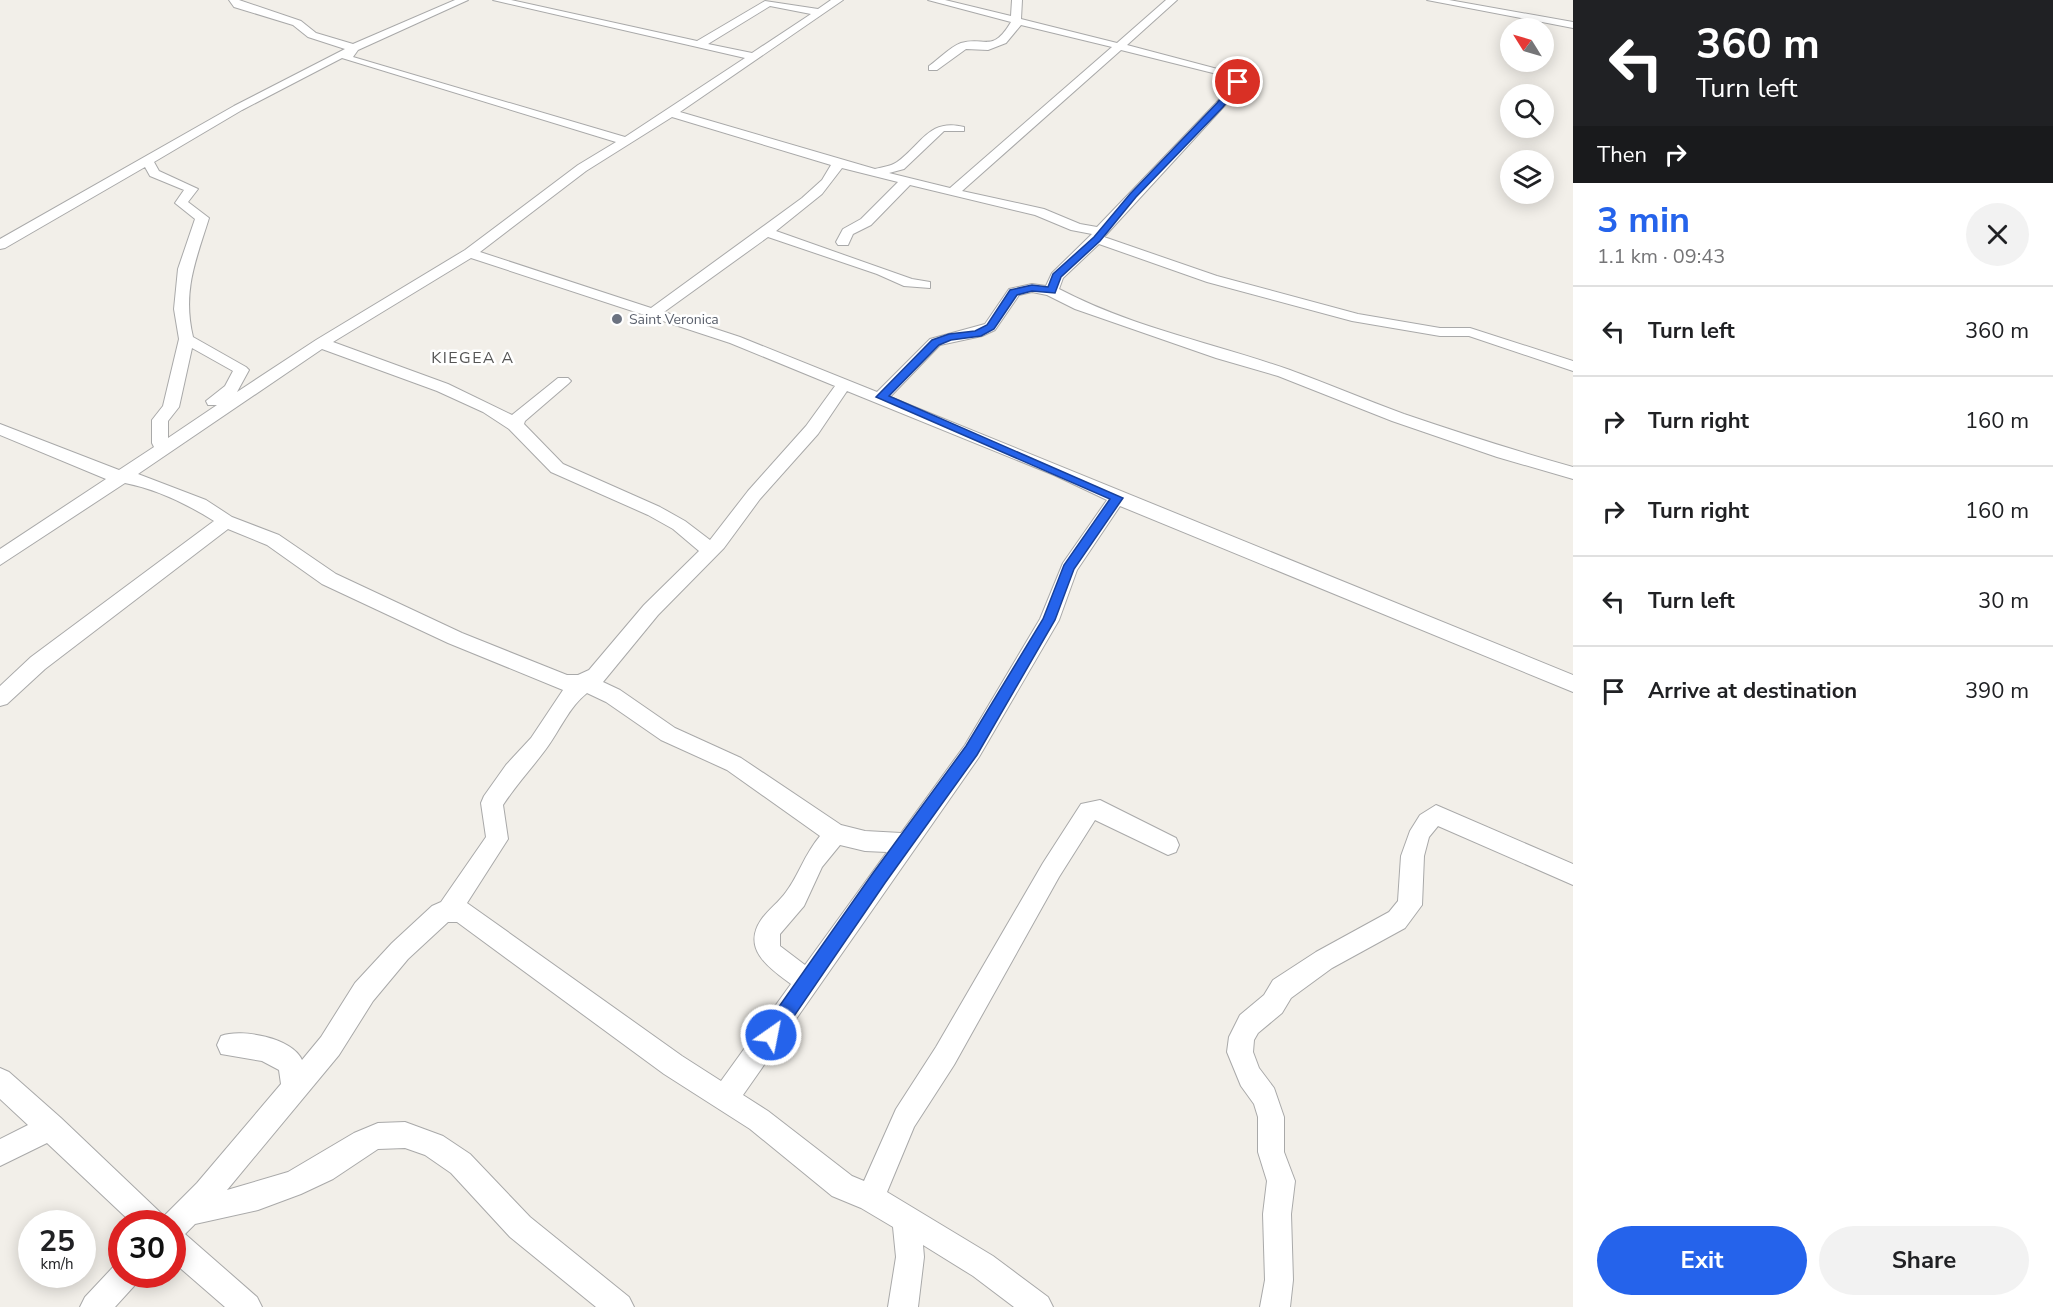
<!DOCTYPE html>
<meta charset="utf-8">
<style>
:root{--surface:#fff;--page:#f2f2f2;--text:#202124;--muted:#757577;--line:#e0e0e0;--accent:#2563eb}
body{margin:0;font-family:"Nunito Sans",sans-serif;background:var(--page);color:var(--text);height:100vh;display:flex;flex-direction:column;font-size:22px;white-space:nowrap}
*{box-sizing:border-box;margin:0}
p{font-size:20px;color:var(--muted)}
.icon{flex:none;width:33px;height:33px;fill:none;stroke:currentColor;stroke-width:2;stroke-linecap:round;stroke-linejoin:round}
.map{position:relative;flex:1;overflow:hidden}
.sheet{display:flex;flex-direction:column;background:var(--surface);width:480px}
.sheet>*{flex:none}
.hud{background:#202124;color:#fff;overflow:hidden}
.needle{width:39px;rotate:307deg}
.buttons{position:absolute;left:1500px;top:18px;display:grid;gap:12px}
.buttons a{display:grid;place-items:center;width:54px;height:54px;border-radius:50%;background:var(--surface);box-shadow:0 3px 15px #0003;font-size:30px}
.speed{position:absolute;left:18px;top:1210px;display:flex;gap:12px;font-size:30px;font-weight:700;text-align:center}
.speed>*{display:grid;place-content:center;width:78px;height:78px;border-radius:50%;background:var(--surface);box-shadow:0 3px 15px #0003;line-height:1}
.speed small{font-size:15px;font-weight:400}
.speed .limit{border:9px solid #d22;background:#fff;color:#111}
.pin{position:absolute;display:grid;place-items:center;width:51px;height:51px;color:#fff;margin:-26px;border:3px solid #fff;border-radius:50%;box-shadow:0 2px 6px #0007}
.me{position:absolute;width:66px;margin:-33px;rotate:33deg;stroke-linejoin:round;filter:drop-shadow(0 0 4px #0008)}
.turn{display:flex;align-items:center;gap:21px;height:126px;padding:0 24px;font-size:27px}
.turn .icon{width:78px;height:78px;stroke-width:2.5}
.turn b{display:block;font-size:42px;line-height:51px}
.then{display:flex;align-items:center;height:57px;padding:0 24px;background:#0003;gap:12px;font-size:22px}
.round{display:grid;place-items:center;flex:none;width:63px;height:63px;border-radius:32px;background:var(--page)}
.head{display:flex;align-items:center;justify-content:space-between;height:102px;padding:0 24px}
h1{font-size:36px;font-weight:700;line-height:45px;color:var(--accent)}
.cta{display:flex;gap:12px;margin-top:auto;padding:12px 24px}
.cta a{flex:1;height:69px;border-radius:36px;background:var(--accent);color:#fff;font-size:24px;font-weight:700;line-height:69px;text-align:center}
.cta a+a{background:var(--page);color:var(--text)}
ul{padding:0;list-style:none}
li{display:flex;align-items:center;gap:18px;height:90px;padding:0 24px;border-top:2px solid var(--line)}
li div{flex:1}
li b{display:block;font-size:22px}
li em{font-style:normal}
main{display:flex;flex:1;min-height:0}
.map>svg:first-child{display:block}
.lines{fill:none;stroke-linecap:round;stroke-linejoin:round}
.minor-casing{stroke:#a9a9a9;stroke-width:2}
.minor{fill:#fff;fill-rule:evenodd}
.route{fill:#2563eb;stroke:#184099;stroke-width:1.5}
.worship-dot{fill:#6b7280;stroke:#fff;stroke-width:2}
.labels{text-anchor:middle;stroke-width:5;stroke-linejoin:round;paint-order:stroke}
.far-worship-label{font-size:14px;fill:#5b616d;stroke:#fff;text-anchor:start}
.far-quarter-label{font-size:16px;letter-spacing:1.5px;fill:#555;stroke:#fff}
</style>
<main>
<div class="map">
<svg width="1573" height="1307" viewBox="0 0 1573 1307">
<rect width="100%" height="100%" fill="#f2efe9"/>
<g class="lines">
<!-- minor casing -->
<g class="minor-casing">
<path id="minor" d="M229,0H239L301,21L316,33L353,44L455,0H468L358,50L353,57L625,137L745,58L493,0H511L697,41L765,1L818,9L831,0H843L680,112L875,169C882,167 892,166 897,162C922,144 929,118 964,127V131H944L904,169L889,173L950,188L1112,47L1021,25L1006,43L988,50L966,49L937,70H929V66C939,59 950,47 961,43C985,36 992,54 1011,22L928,0H945L1011,16L1012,0H1022L1021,19L1117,43L1166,0H1177L1127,45L1244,76L1239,90L1104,237L1217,276L1358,314L1440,328H1470L1573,361V371L1469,336H1440L1352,321L1207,282L1099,244L1063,278L1059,289C1131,327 1213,343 1290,370C1328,384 1366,400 1404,414C1460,433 1516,451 1573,467V479L1497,457L1392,421L1278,376L1216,358L1075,309L1047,295L1032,292L1019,295L995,330L982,336L940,345L890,397L1573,675V692L1120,506L1077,570L1059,620L979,757L743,1095L768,1111L852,1176L864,1181L896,1109L936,1047L1043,863L1081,804L1100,800L1176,838L1179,845L1176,852L1168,855L1095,820L1059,877L954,1065L914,1127L887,1192L993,1256L1048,1297L1053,1307H1014L973,1276L923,1245L924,1257L918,1307H888L896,1257L893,1227L861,1208L832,1196L750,1129L664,1074L457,922H448L408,959L373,1001L339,1055L227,1190L288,1172L354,1133L378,1123L405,1122L443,1136L470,1154L530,1217L629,1297L634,1307H596L510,1237L451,1173L425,1155L405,1148L378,1149L333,1179L301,1194L258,1210L195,1224L185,1234L257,1297L262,1307H225L172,1261V1224H133L47,1143L0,1166V1139L28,1125L0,1099V1068L9,1072L61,1118L164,1216L197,1183L281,1084L279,1070L262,1061L221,1054L217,1045L221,1036C241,1028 293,1038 302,1060L321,1037L355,983L392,943L432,906L441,902L486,837L481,803L484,796L506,765L531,738L563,690L448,643L322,584L267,545L228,529L45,669L7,704L0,706V686L31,657L214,521C187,504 156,489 125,483L0,565V549L106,479L0,435V424L119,470L154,447L152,443V420L163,406L179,339L174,309L178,269L195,219L175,203L184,190L150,176L145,167L5,248L0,249V239L234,106L345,49L308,37L293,25L234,7ZM770,6L811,14L752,53L708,44ZM1121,50L1233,78L1230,87L1216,103L1097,227L1080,224L1044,209L962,191ZM342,58L616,142L578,165L465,250L316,340L237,392L249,370L246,367L193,337C182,291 196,260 209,218L188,202L198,189L159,171L154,162L242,110ZM672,117L831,165L822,180L802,198L651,308L480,252L586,171ZM842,168L898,182L861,219L843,229L836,242L838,245H848L853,234L871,225L910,185L1035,215L1071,230L1092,234L1052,273L1046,286L1032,284L1009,289L985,324L930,339L877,392L740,337L664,312L768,237L877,274L904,286L930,288V282L912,279L776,231L822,194ZM471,258L730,343L835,386L806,426L748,491L710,540L685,521L660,507L563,464L524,424L525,421L568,384L571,381L568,378H558L512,415L448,384L333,342ZM192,348L233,371L225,386L206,401L208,405H217L168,438V421L179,407ZM322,349L437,391L483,412L509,429L551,472L648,515L673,529L699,551L644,605L589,670L578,675H567L462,633L336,574L279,535L232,517L206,500L138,474ZM847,391L1054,475L1107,500L1063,563L1040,619L965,745L901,833L865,831L841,825L741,758L675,728L620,690L603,682L658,615L724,548L760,499L818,434ZM587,693L606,702L661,740L727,770L820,836C804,855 799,875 786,892C779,902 768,910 761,920C741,950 771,969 791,984L721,1081L682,1056L467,903L508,839L503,805C516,785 532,768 546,749C560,730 569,707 587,693ZM840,845L865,851L887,852L805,965L780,946V934L804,906L822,867Z
M1427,0H1449L1573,22V28Z
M1436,805L1573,864V885L1438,826L1429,837L1424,856L1422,905L1405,928L1332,968L1291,998L1282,1013L1258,1033L1254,1040L1253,1052L1259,1068L1274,1088L1284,1117V1152L1295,1181L1291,1214L1293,1280L1290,1307H1260L1265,1280L1263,1214L1267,1181L1258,1152V1117L1254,1104L1241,1086L1227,1052L1229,1037L1240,1015L1264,995L1273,980L1316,952L1389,912L1398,901L1401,856L1410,831L1420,815Z
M122,1262V1275H139L135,1285L115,1307H80L85,1297L115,1265Z"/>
</g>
<!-- minor -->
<use href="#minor" class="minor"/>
</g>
<!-- route -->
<path class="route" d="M1235,81L1242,82L1223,107L1136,197L1100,241L1061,277L1055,293L1032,291L1017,295L994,329L981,336L951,340L939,345L889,396L1123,498L1074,569L1055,620L977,755L885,883L777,1041L771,1043L764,1041L762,1035L764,1028L873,873L966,746L1043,619L1064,565L1110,499L876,397L932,340L949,334L975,331L987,325L1010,290L1032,285L1048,287L1053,274L1094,237L1130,194L1217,103Z"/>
<!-- markers -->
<circle class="worship-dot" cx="617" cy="319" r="6"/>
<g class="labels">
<!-- far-worship labels -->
<g class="far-worship-label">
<text x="629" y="324">Saint Veronica</text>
</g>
<!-- far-quarter labels -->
<g class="far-quarter-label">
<text x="473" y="363">KIEGEA A</text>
</g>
</g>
</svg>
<div class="buttons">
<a><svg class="needle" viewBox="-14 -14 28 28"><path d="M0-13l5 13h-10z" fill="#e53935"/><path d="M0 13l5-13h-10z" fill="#757577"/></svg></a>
<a><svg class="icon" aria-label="search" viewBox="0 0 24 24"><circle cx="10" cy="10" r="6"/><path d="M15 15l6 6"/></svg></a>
<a><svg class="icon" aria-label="layers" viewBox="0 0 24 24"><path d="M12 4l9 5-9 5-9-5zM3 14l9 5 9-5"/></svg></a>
</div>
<div class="speed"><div>25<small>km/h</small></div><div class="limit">30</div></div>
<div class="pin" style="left:1238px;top:82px;background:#d93025"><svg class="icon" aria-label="arrive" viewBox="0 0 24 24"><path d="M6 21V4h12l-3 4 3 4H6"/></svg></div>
<svg class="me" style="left:771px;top:1035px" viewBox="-20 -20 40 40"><circle r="17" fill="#2563eb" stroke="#fff" stroke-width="3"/><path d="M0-11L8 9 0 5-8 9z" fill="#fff"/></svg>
</div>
<section class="sheet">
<div class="hud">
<div class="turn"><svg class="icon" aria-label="left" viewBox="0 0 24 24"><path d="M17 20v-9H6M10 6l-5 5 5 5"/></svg><div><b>360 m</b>Turn left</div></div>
<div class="then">Then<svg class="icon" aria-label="right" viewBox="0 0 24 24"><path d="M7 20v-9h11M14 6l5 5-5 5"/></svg></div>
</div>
<div class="head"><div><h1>3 min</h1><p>1.1 km · 09:43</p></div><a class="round"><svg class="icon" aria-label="close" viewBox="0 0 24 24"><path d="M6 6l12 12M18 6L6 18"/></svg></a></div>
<ul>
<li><svg class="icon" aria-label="left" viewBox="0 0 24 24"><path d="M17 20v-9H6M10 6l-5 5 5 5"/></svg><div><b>Turn left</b></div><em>360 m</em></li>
<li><svg class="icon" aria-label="right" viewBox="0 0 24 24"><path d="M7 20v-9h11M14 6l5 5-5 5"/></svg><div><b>Turn right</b></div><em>160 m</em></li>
<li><svg class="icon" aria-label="right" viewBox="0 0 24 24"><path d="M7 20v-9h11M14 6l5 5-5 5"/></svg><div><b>Turn right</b></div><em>160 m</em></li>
<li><svg class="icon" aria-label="left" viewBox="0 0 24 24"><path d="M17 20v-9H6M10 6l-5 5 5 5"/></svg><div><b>Turn left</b></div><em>30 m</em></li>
<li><svg class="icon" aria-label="arrive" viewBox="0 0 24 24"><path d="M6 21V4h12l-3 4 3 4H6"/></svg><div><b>Arrive at destination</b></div><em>390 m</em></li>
</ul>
<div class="cta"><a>Exit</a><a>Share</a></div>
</section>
</main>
